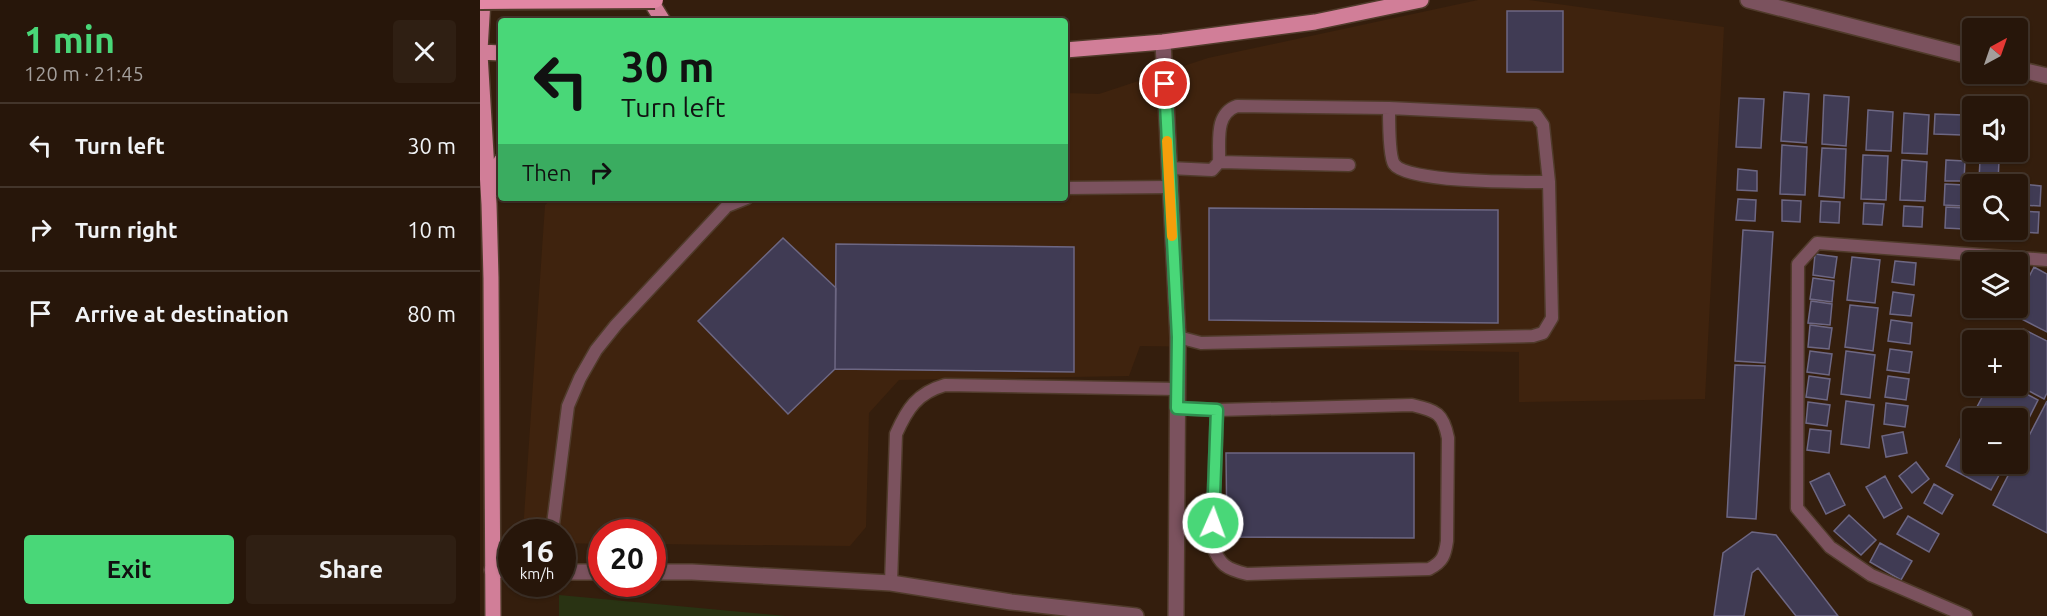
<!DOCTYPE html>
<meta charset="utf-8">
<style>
:root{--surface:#27160a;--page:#2f1f13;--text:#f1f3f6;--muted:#a49f9c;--line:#43352b;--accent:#49d778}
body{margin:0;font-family:Ubuntu,sans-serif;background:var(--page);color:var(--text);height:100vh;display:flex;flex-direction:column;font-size:22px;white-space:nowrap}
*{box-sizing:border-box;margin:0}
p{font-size:20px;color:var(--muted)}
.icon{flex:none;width:33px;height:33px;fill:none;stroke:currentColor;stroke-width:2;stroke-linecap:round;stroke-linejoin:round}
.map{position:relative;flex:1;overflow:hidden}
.details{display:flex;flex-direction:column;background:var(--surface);width:480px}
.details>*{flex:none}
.guide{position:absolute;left:18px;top:18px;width:570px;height:183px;border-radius:6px;box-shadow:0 2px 4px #0004,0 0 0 2px var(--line);background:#49d778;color:#111;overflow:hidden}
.needle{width:39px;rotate:40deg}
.fabs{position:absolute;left:1482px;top:18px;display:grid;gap:12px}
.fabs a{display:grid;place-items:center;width:66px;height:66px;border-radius:6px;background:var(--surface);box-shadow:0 2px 4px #0004,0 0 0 2px var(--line);font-size:30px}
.speed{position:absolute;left:18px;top:519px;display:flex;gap:12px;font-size:30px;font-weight:700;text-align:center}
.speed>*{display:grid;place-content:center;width:78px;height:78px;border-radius:50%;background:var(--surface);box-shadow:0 2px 4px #0004,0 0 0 2px var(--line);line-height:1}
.speed small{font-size:15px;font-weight:400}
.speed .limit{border:9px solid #d22;background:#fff;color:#111}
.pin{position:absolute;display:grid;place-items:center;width:51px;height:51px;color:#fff;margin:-26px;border:3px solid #fff;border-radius:50%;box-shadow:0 2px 6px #0007}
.me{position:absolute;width:66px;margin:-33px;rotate:2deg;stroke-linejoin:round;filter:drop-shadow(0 0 4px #0008)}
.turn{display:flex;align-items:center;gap:21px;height:126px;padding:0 24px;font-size:27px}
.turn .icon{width:78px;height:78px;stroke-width:2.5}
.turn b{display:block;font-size:42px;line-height:51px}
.then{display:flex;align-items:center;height:57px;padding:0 24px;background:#0003;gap:12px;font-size:22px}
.round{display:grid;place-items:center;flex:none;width:63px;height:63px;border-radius:6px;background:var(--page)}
.head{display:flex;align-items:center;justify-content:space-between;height:102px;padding:0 24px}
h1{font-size:36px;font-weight:600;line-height:45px;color:var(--accent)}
.button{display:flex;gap:12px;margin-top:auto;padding:12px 24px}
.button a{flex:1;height:69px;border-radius:6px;background:var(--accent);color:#111;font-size:24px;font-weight:600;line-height:69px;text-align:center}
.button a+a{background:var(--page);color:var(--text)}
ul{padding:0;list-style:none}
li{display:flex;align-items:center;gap:18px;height:84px;padding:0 24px;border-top:2px solid var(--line)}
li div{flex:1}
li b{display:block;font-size:22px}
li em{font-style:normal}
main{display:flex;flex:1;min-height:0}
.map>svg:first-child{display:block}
.built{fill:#3f230e}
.green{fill:#293313}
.building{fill:#403b54;stroke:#6d6783;stroke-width:1.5}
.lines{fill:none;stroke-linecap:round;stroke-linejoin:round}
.service-casing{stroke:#503b2b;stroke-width:15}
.minor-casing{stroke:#503b2b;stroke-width:18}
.primary-casing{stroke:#503b2b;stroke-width:18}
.service{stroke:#7b525e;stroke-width:12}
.minor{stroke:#7b525e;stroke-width:15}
.primary{stroke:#d17e98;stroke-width:15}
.trunk-bridge-casing{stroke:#503b2b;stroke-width:20;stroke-linecap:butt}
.trunk-bridge{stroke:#e287a4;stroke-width:16}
.route-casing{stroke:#2f8c4e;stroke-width:15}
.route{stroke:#49d778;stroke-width:10}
.slow{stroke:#f59e0b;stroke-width:10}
</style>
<main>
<section class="details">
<div class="head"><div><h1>1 min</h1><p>120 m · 21:45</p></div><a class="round"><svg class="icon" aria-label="close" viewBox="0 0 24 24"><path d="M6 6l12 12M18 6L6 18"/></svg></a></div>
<ul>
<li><svg class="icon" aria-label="left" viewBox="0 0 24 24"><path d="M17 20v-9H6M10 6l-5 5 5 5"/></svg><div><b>Turn left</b></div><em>30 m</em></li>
<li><svg class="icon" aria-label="right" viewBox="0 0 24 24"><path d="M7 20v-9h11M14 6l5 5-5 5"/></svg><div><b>Turn right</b></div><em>10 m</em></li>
<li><svg class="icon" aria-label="arrive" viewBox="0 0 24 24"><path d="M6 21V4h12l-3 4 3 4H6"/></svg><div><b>Arrive at destination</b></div><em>80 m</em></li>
</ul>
<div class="button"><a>Exit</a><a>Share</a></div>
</section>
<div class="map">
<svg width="1567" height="616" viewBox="0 0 1567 616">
<rect width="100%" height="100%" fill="#341e0d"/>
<!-- built -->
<path class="built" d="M998,0H1049L1244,27L1225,399L1039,402V352L660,346L649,376L419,380L389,413L386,527L370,546L173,544L172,532H122L121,544L83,543L82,532H43L65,205L72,198H585V93L619,94L728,58Z"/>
<!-- green -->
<path class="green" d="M79,595L306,616H79Z"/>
<!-- building -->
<path class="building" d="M1027,11H1083V72H1027Z
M1304,92L1329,94L1326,143L1301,141Z
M1344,95L1369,97L1366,146L1342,144Z
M1259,98L1284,99L1281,148L1256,147Z
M1388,110L1413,112L1411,151L1386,150Z
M1424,113L1449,115L1447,154L1422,153Z
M1455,114L1483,115L1482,135L1454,134Z
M1302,145L1327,147L1325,195L1300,194Z
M1342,148L1366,149L1364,198L1339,196Z
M1383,155L1408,156L1406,200L1381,199Z
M1422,160L1447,162L1445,201L1420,200Z
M1466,160L1485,161L1484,181H1465Z
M1500,160L1519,161L1518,182L1499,180Z
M1258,169L1277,171V191L1257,190Z
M1465,184L1484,185L1483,206L1464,205Z
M1542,184L1561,186L1560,206L1540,205Z
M1258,199L1276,200L1275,221L1256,220Z
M1302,200L1321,201L1320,222L1302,221Z
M1341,201L1360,202L1359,223L1340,222Z
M1384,203L1404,204L1402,225L1383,224Z
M1424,206L1443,207L1442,227L1423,226Z
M1466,207L1486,208L1484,229L1465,228Z
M729,208L1018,210V323L729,320Z
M1539,211L1559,212L1558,233L1539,232Z
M1263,230L1293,232L1285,363L1255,361Z
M303,238L356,288L355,369L308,414L218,321Z
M356,244L594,247V372L355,369Z
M1335,254L1357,257L1354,278L1333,275Z
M1372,257L1400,260L1395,303L1367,300Z
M1415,261L1436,263L1434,285L1412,282Z
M1554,267L1567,274V332L1530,313L1533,308H1538V298Z
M1333,278L1354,281L1352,302L1330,299Z
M1413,292L1434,295L1431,316L1410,314Z
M1331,301L1352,304L1350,325L1328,323Z
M1370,305L1398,308L1393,351L1365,347Z
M1411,320L1432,323L1430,344L1408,341Z
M1330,325L1352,328L1349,349L1328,347Z
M1543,329L1567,341V393L1564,399L1538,385L1537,340Z
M1410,349L1432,352L1429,373L1407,370Z
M1330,351L1352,354L1349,375L1327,372Z
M1366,351L1395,355L1390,398L1361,394Z
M1255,365L1285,366L1276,519L1247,517Z
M1329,376L1350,379L1347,400L1326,397Z
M1408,376L1429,379L1426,400L1405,397Z
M1508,386H1531L1558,400L1538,440V418H1492V464H1525L1511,490L1466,466Z
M1366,401L1394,405L1389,448L1361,444Z
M1567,401V533L1513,505L1534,464H1538V457Z
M1328,402L1350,405L1347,426L1326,423Z
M1406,403L1428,406L1425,427L1404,424Z
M1330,429L1351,431L1349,453L1327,450Z
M1423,432L1427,453L1406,457L1402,436Z
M746,453H934V538L747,537Z
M1436,462L1449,479L1432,493L1419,476Z
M1349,473L1365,505L1346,514L1330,482Z
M1405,476L1422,508L1404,518L1386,487Z
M1454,484L1473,495L1462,514L1444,503Z
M1369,515L1396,540L1381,555L1354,531Z
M1428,516L1459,534L1449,552L1417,534Z
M1272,532L1296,535L1358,616H1316L1278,568L1272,573L1264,616H1234L1243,553Z
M1400,543L1432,561L1421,580L1390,562Z"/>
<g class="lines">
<!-- service casing -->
<g class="service-casing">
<path id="service" d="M909,108C909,120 909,156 914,164C926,183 1043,182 1069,182
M739,162L869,165
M689,168L732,170L739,162C740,142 734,114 757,106L909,108L1056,115L1063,125L1069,182L1072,318L1063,333L1053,336L721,343L698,337
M585,188L690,187
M697,408L737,410L932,405C956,411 963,412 968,438L967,541C965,555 963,562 949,569L767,574C746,569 740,565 732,545L737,410
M72,532L88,406L100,378L116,350L136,325L247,206L267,198
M411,583L416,434C427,409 437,393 465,385L697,389
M1486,616L1391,575L1350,547L1317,508L1318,264L1337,243L1567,260"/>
</g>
<!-- minor casing -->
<g class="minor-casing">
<path id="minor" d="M1268,0L1492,57
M683,42L698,337L696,616
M1538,69L1567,76
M12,570L32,571
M82,572H122
M172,572H212L411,583L531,602L656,616"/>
</g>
<!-- primary casing -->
<g class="primary-casing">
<path id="primary" d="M170,0L183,21
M0,50L3,0
M585,50L683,42L835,22L941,0
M0,52L21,53
M0,54L9,204L11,278L13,616
M13,190L21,161"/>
</g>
<!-- service -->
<use href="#service" class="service"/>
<!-- minor -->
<use href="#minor" class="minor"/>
<!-- primary -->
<use href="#primary" class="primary"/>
<!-- trunk-bridge casing -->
<g class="trunk-bridge-casing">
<path id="trunk-bridge" d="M0,1L175,0"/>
</g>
<!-- trunk-bridge -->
<use href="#trunk-bridge" class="trunk-bridge"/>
</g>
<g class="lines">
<!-- route casing -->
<g class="route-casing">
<path id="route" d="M685,84L698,337L697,408L737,410L733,523"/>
</g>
<!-- route -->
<use href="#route" class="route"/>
<!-- slow -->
<path class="slow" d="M687,141L692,236"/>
</g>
</svg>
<div class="fabs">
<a><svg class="needle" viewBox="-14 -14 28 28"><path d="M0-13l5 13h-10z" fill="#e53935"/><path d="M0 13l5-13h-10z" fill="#a49f9c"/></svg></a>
<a><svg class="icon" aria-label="sound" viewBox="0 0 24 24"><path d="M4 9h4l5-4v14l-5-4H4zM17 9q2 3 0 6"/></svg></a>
<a><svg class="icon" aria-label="search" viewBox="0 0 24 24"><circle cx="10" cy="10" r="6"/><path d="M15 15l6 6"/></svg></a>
<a><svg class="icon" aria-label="layers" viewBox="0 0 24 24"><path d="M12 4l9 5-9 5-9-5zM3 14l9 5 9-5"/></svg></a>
<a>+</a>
<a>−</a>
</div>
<div class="speed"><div>16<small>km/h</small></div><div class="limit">20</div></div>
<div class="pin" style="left:685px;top:84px;background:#d93025"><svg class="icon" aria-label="arrive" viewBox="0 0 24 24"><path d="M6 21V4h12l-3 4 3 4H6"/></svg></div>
<svg class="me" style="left:733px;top:523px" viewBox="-20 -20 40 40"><circle r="17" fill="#49d778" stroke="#fff" stroke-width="3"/><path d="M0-11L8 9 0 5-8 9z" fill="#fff"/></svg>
<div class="guide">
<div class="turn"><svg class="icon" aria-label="left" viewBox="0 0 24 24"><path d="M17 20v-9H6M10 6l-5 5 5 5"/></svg><div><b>30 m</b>Turn left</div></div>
<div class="then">Then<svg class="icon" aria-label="right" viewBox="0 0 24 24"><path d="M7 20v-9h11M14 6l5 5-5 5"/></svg></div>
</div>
</div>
</main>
